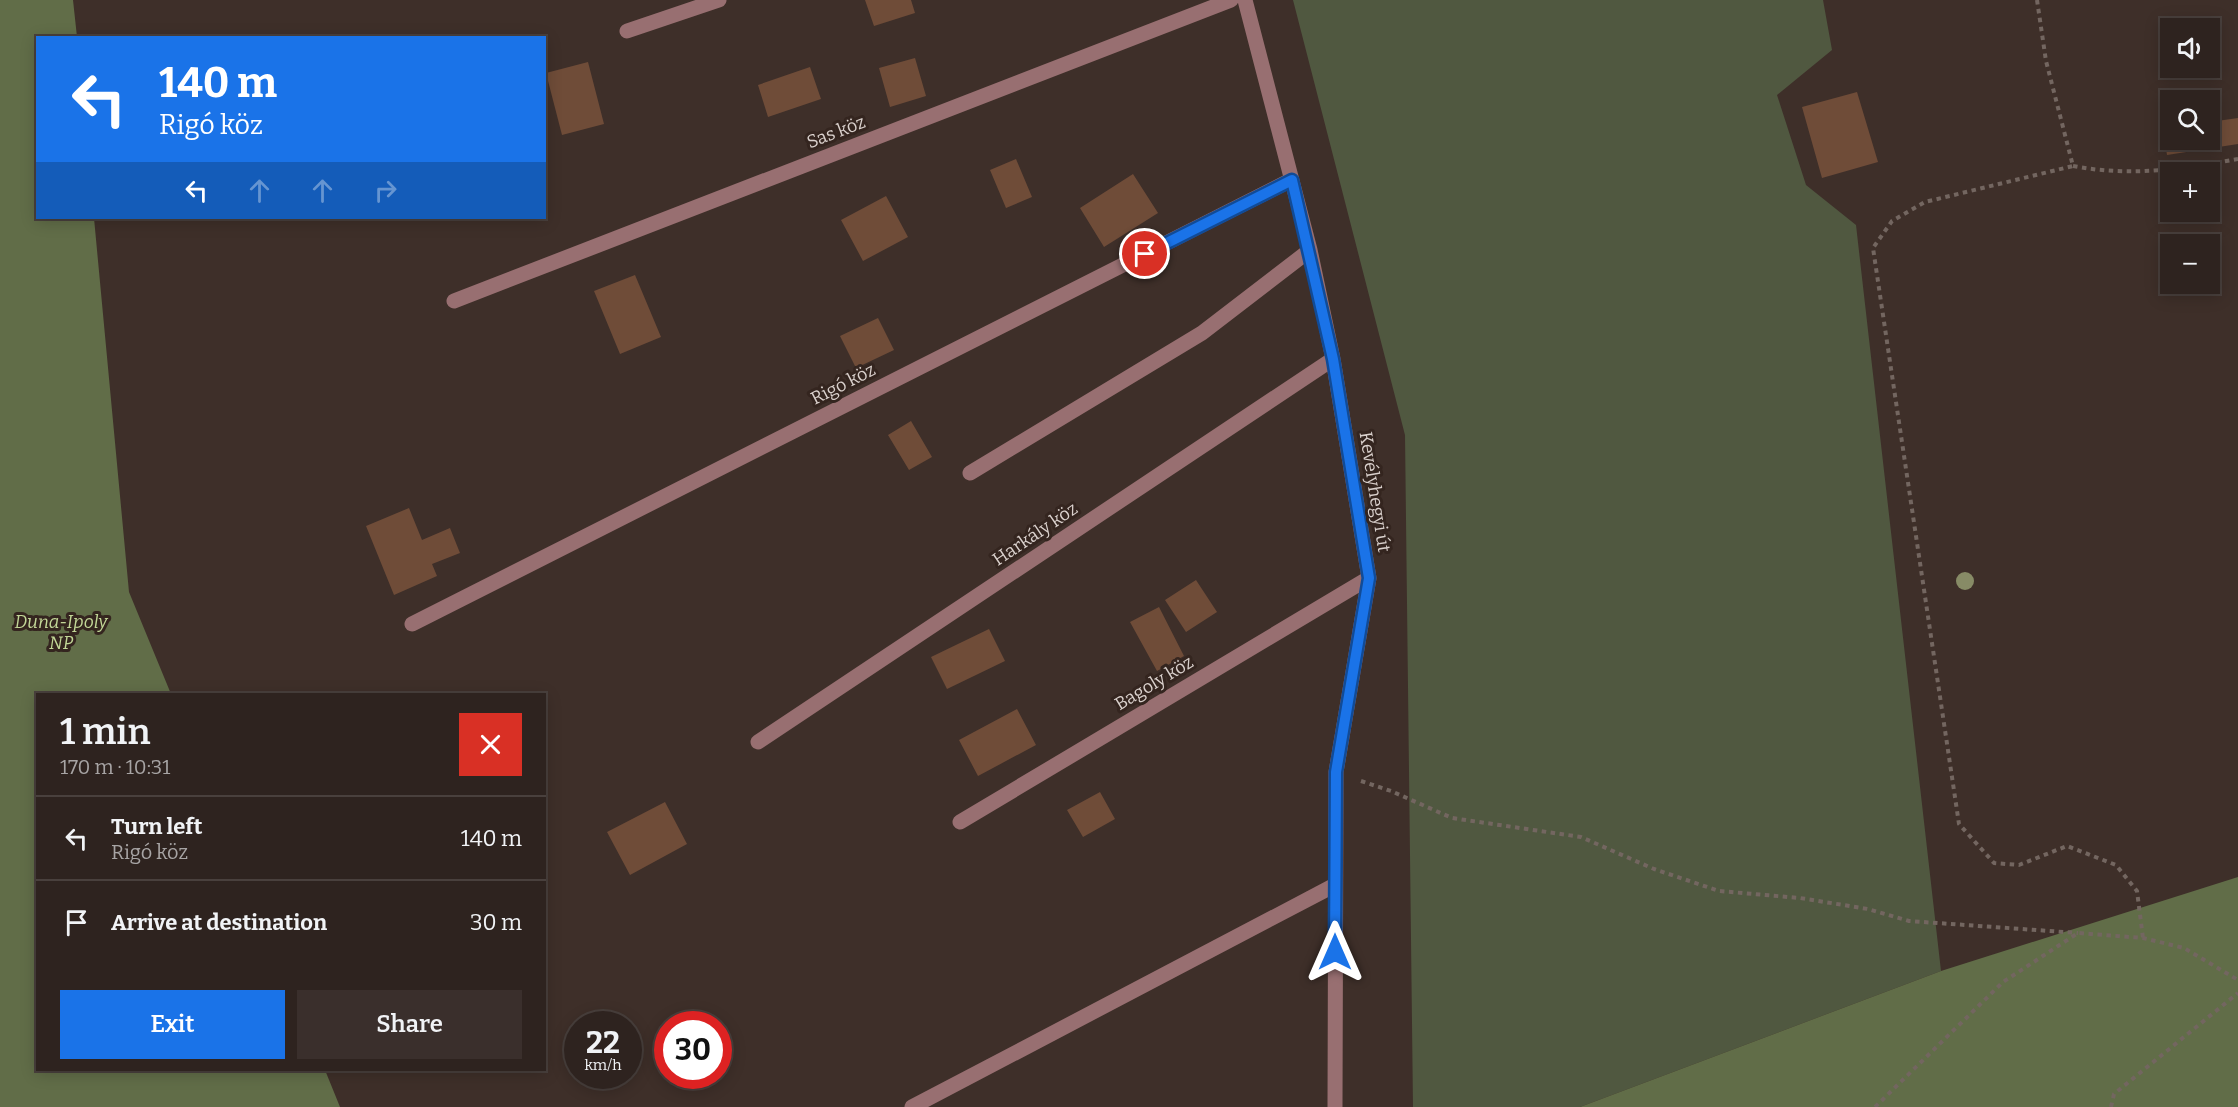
<!DOCTYPE html>
<meta charset="utf-8">
<style>
:root{--surface:#2e231f;--page:#3a2f2c;--text:#f1f3f6;--muted:#a7a4a4;--line:#49403d;--accent:#1a73e8}
body{margin:0;font-family:Bitter,serif;background:var(--page);color:var(--text);height:100vh;display:flex;flex-direction:column;font-size:22px;white-space:nowrap}
*{box-sizing:border-box;margin:0}
p{font-size:20px;color:var(--muted)}
.icon{flex:none;width:33px;height:33px;fill:none;stroke:currentColor;stroke-width:2;stroke-linecap:round;stroke-linejoin:round}
.map{position:relative;flex:1;overflow:hidden}
.sheet{position:absolute;left:36px;top:693px;width:510px;height:378px;display:flex;flex-direction:column;background:var(--surface);border-radius:0px;box-shadow:0 3px 15px #0003,0 0 0 2px var(--line)}
.sheet>*{flex:none}
.top-card{position:absolute;left:36px;top:36px;width:510px;height:183px;border-radius:0px;box-shadow:0 3px 15px #0003,0 0 0 2px var(--line);background:#1a73e8;color:#fff;overflow:hidden}
.tools{position:absolute;left:2160px;top:18px;display:grid;gap:12px}
.tools a{display:grid;place-items:center;width:60px;height:60px;border-radius:0px;background:var(--surface);box-shadow:0 3px 15px #0003,0 0 0 2px var(--line);font-size:30px}
.speed{position:absolute;left:564px;top:1011px;display:flex;gap:12px;font-size:30px;font-weight:700;text-align:center}
.speed>*{display:grid;place-content:center;width:78px;height:78px;border-radius:50%;background:var(--surface);box-shadow:0 3px 15px #0003,0 0 0 2px var(--line);line-height:1}
.speed small{font-size:15px;font-weight:400}
.speed .limit{border:9px solid #d22;background:#fff;color:#111}
.pin{position:absolute;display:grid;place-items:center;width:51px;height:51px;color:#fff;margin:-26px;border:3px solid #fff;border-radius:50%;box-shadow:0 2px 6px #0007}
.me{position:absolute;width:66px;margin:-33px;rotate:0deg;stroke-linejoin:round;filter:drop-shadow(0 0 4px #0008)}
.turn{display:flex;align-items:center;gap:21px;height:126px;padding:0 24px;font-size:27px}
.turn .icon{width:78px;height:78px;stroke-width:2.5}
.turn b{display:block;font-size:42px;line-height:51px}
.lanes{display:flex;align-items:center;height:57px;padding:0 24px;background:#0003;justify-content:center;gap:30px;direction:ltr}
.lanes .off{opacity:.35}
.round{display:grid;place-items:center;flex:none;width:63px;height:63px;border-radius:0px;background:var(--page)}
.headline{display:flex;align-items:center;justify-content:space-between;height:102px;padding:0 24px}
h1{font-size:36px;font-weight:600;line-height:45px}
.primary-button{display:flex;gap:12px;margin-top:auto;padding:12px 24px}
.primary-button a{flex:1;height:69px;border-radius:0px;background:var(--accent);color:#fff;font-size:24px;font-weight:600;line-height:69px;text-align:center}
.primary-button a+a{background:var(--page);color:var(--text)}
ul{padding:0;list-style:none}
li{display:flex;align-items:center;gap:18px;height:84px;padding:0 24px;border-top:2px solid var(--line)}
li div{flex:1}
li b{display:block;font-size:22px}
li em{font-style:normal}
.map>svg:first-child{display:block}
.green{fill:#505840}
.forest{fill:#616d48}
.building{fill:#6f4c38}
.lines{fill:none;stroke-linecap:round;stroke-linejoin:round}
.path{stroke:#736660;stroke-width:4;stroke-dasharray:4.5 4.5;stroke-linecap:butt}
.minor{stroke:#986f71;stroke-width:15}
.tree{fill:#878b66}
.route-casing{stroke:#114b97;stroke-width:15}
.route{stroke:#1a73e8;stroke-width:10}
.labels{text-anchor:middle;stroke-width:6;stroke-linejoin:round;paint-order:stroke}
.street-label{font-size:18px;fill:#dad1cd;stroke:#34251f}
.park-label{font-size:18px;font-style:italic;fill:#c2d797;stroke:#34251f}
</style>
<div class="map">
<svg width="2238" height="1107" viewBox="0 0 2238 1107">
<rect width="100%" height="100%" fill="#3e2f29"/>
<!-- green -->
<path class="green" d="M1293,0H1823L1832,50L1777,95L1806,185L1856,225L1941,971L1580,1107H1413L1405,435Z"/>
<!-- forest -->
<path class="forest" d="M0,0H73L77,37L38,38V218H94L129,592L171,694H38V1070H325L340,1107H0Z
M2238,877V1107H1580L1941,971Z"/>
<!-- building -->
<path class="building" d="M865,0H911L915,13L874,26Z
M915,58L926,96L890,107L879,68Z
M588,62L604,124L562,135L546,73Z
M810,67L821,99L768,117L758,85Z
M1857,92L1878,162L1822,178L1802,107Z
M2238,118V144L2167,155L2163,129L2170,128V140H2210V122Z
M1016,159L1032,197L1006,208L990,170Z
M1133,174L1158,213L1104,247L1080,208Z
M886,196L908,237L863,261L841,220Z
M635,275L661,337L620,354L594,291Z
M878,318L894,350L856,368L840,336Z
M911,421L932,457L909,470L888,435Z
M409,508L422,540L450,528L460,553L432,564L437,576L394,595L366,526Z
M1196,580L1217,612L1186,632L1165,600Z
M1159,607L1184,656L1157,671L1130,622Z
M989,629L1005,661L947,689L931,657Z
M1017,709L1036,745L978,776L959,740Z
M1100,792L1115,819L1083,837L1067,810Z
M665,802L687,844L630,875L607,832Z"/>
<g class="lines">
<!-- path -->
<path class="path" d="M2037,0L2046,61L2073,166L1925,202L1892,221L1873,248L1959,824L1994,863L2019,865L2067,846L2116,865L2137,891L2143,938
M2073,166C2130,177 2182,169 2238,159
M1361,781L1391,791L1452,818L1581,837L1654,869L1719,891L1800,898L1868,909L1909,921L2078,933
M1875,1107L2003,982L2078,933L2143,938L2184,948L2238,980
M2111,1107L2114,1094L2238,993"/>
<!-- minor -->
<path class="minor" d="M1245,0L1310,250L1333,359L1369,578L1336,772L1335,1107
M627,31L719,0
M454,301L1231,0
M970,473L1202,333L1310,250
M412,624L1291,180
M758,742L1333,359
M960,822L1369,578
M912,1107L1335,885"/>
</g>
<!-- trees -->
<circle class="tree" cx="1965" cy="581" r="9"/>
<g class="lines">
<!-- route casing -->
<g class="route-casing">
<path id="route" d="M1145,254L1292,180L1333,359L1369,578L1336,772L1335,952"/>
</g>
<!-- route -->
<use href="#route" class="route"/>
</g>
<g class="labels">
<!-- street labels -->
<g class="street-label">
<text transform="translate(836 132) rotate(-21)" y="6">Sas köz</text>
<text transform="translate(843 384) rotate(-27)" y="6">Rigó köz</text>
<text transform="translate(1375 492) rotate(81)" y="6">Kevélyhegyi út</text>
<text transform="translate(1035 534) rotate(-34)" y="6">Harkály köz</text>
<text transform="translate(1154 683) rotate(-31)" y="6">Bagoly köz</text>
</g>
<!-- park labels -->
<g class="park-label">
<text x="61" y="628">Duna-Ipoly<tspan x="61" dy="21">NP</tspan></text>
</g>
</g>
</svg>
<div class="tools">
<a><svg class="icon" aria-label="sound" viewBox="0 0 24 24"><path d="M4 9h4l5-4v14l-5-4H4zM17 9q2 3 0 6"/></svg></a>
<a><svg class="icon" aria-label="search" viewBox="0 0 24 24"><circle cx="10" cy="10" r="6"/><path d="M15 15l6 6"/></svg></a>
<a>+</a>
<a>−</a>
</div>
<div class="speed"><div>22<small>km/h</small></div><div class="limit">30</div></div>
<div class="pin" style="left:1145px;top:254px;background:#d93025"><svg class="icon" aria-label="arrive" viewBox="0 0 24 24"><path d="M6 21V4h12l-3 4 3 4H6"/></svg></div>
<svg class="me" style="left:1335px;top:952px" viewBox="-20 -20 40 40"><path d="M0-17L14 15 0 8-14 15z" fill="#1a73e8" stroke="#fff" stroke-width="4"/></svg>
<div class="top-card">
<div class="turn"><svg class="icon" aria-label="left" viewBox="0 0 24 24"><path d="M17 20v-9H6M10 6l-5 5 5 5"/></svg><div><b>140 m</b>Rigó köz</div></div>
<div class="lanes"><svg class="icon" aria-label="left" viewBox="0 0 24 24"><path d="M17 20v-9H6M10 6l-5 5 5 5"/></svg><svg class="icon off" aria-label="ahead" viewBox="0 0 24 24"><path d="M12 20V5M6 11l6-6 6 6"/></svg><svg class="icon off" aria-label="ahead" viewBox="0 0 24 24"><path d="M12 20V5M6 11l6-6 6 6"/></svg><svg class="icon off" aria-label="right" viewBox="0 0 24 24"><path d="M7 20v-9h11M14 6l5 5-5 5"/></svg></div>
</div>
<section class="sheet">
<div class="headline"><div><h1>1 min</h1><p>170 m · 10:31</p></div><a class="round" style="background:#d93025;color:#fff"><svg class="icon" aria-label="close" viewBox="0 0 24 24"><path d="M6 6l12 12M18 6L6 18"/></svg></a></div>
<ul>
<li><svg class="icon" aria-label="left" viewBox="0 0 24 24"><path d="M17 20v-9H6M10 6l-5 5 5 5"/></svg><div><b>Turn left</b><p>Rigó köz</p></div><em>140 m</em></li>
<li><svg class="icon" aria-label="arrive" viewBox="0 0 24 24"><path d="M6 21V4h12l-3 4 3 4H6"/></svg><div><b>Arrive at destination</b></div><em>30 m</em></li>
</ul>
<div class="primary-button"><a>Exit</a><a>Share</a></div>
</section>
</div>
